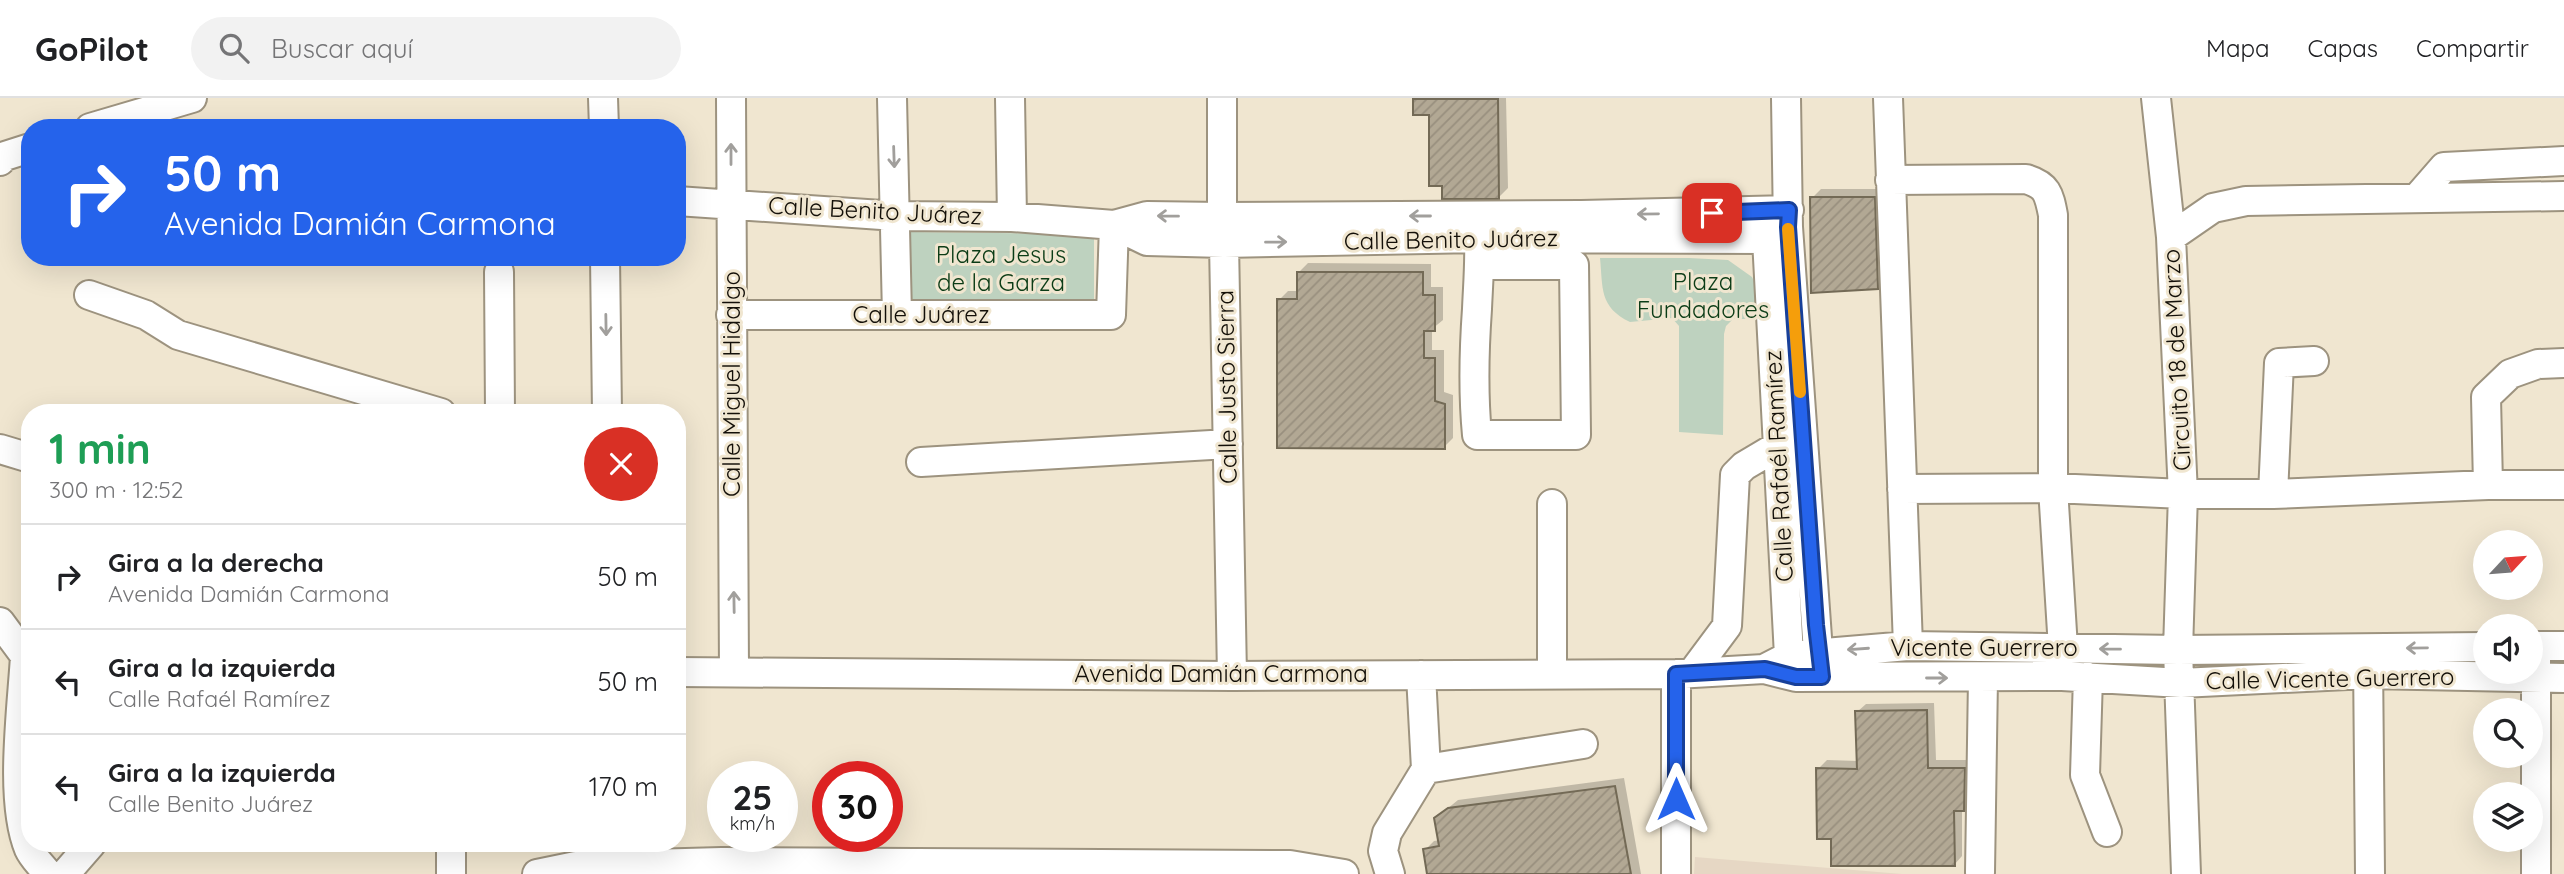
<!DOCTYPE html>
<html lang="es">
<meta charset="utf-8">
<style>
:root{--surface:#fff;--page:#f2f2f2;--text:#202124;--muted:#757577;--line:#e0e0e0}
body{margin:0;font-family:Quicksand,sans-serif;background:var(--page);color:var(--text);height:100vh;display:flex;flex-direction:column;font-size:26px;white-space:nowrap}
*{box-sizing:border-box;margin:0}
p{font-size:23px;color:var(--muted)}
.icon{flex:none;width:38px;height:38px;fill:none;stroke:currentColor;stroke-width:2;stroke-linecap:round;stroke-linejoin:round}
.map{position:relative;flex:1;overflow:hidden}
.side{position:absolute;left:21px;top:306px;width:665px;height:448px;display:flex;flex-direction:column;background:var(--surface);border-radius:28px;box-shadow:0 7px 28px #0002}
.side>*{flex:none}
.hud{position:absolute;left:21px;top:21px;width:665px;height:147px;border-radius:28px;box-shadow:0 7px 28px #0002;background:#2563eb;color:#fff;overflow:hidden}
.needle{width:46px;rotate:64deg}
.tools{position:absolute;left:2473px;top:432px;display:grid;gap:14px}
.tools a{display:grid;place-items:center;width:70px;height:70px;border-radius:50%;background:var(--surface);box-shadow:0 7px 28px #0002;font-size:35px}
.speed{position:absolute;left:707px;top:663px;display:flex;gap:14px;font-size:35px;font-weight:700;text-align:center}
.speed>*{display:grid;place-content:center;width:91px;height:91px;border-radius:50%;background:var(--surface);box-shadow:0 7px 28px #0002;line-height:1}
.speed small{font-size:18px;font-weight:400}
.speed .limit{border:10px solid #d22;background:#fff;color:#111}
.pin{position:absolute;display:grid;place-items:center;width:60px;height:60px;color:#fff;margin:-30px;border-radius:14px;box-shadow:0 4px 10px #0006}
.me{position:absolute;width:77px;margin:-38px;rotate:0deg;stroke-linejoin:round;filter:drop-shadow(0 0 5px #0008)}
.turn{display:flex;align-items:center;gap:24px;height:147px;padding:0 28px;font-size:32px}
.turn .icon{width:91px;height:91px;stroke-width:2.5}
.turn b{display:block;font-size:49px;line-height:60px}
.round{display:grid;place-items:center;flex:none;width:74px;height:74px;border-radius:37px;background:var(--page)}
.overview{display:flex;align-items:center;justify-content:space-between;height:119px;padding:0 28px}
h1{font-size:42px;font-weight:700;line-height:52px;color:#1e9e55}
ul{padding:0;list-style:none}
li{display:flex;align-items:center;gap:21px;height:105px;padding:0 28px;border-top:2px solid var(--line)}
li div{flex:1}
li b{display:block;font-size:26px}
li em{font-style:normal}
header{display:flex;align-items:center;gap:42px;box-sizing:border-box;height:98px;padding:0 35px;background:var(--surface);border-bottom:2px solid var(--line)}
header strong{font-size:33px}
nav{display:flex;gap:38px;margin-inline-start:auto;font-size:24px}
.search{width:490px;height:63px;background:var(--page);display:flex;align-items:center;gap:18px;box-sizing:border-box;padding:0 24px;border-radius:38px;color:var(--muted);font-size:26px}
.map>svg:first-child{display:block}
.education{fill:#e6d7c4}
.park{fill:#bed2bf}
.shadow{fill:#0003}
.building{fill:url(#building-hatch);stroke:#736a56;stroke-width:2}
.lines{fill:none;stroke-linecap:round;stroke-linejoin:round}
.minor-casing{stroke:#9d937f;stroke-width:32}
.minor{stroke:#fff;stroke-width:28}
.oneway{stroke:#a19f9c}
.route-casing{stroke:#184099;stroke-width:18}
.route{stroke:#2563eb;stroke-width:12}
.slow{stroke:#f59e0b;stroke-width:12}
.labels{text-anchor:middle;stroke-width:6;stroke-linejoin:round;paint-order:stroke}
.street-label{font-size:24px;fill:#130f08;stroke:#f0e6d0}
.park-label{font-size:24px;fill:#0b3c16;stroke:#f0e6d0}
</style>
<header>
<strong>GoPilot</strong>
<div class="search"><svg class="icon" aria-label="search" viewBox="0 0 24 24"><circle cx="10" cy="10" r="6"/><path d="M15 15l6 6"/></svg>Buscar aquí</div>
<nav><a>Mapa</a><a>Capas</a><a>Compartir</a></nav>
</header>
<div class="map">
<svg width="2564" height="776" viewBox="0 0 2564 776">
<defs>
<pattern id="building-hatch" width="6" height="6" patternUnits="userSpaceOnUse" patternTransform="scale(1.75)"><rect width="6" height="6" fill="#b2a894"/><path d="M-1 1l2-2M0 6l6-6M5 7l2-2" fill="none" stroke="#988f7e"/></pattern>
</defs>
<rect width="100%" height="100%" fill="#f0e6d0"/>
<!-- education -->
<path class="education" d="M1695,759L1902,776H1694Z"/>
<!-- park -->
<path class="park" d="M909,134L1094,136V208L908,207Z
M1600,160H1689L1728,162L1752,179L1759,193V221H1733L1726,228L1724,236L1723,337L1679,334V228L1672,220L1630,224C1599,209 1603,190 1600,160Z"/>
<!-- shadow -->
<path class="shadow" d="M1416,0H1506L1508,90L1499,99L1431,15L1414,1Z
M1821,91H1883L1886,180L1878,189L1812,100Z
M1308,165L1431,166V189H1443V222L1432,231V252H1444V294L1453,297V340L1444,349L1279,202L1288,193H1299V174Z
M1934,605L1936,662H1973L1972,703L1962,711V758L1954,767L1833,739L1818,671L1827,662L1858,663L1857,614L1866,606Z
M1624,680L1641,776H1429L1425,752L1434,743L1440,742L1436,720L1458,702Z"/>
<!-- building -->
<path class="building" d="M1413,1H1498L1499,101H1442V88H1429V17H1413Z
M1810,99H1875L1878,191L1811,195Z
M1297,174H1423V197H1435V233H1424V260H1435V303L1445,306V351L1277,350V201H1297Z
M1927,612L1928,670H1965L1964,713H1954L1955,768H1831V741H1817L1816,670L1857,671L1855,613Z
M1615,688L1631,776H1427L1423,751L1439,748L1434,720L1448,710Z"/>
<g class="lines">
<!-- minor casing -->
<g class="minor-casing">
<path id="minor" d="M603,0L604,30
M731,0L734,573
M892,0L897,217
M1010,0L1012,119
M1222,0V119L1224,145L1232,578
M1786,0L1788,129L1818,554L1821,573
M1888,0L1908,548
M2156,0L2171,139L2183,396L2178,552L2186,776
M90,30L192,0
M0,63L5,58L30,50
M1890,82L2026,81C2047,87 2049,96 2053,117V390L2063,550
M2417,100L2444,69L2564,63
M677,103L896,118L1012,119L1114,127L1147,143L1224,145L1479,140L1768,141L1788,129
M1766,122L1789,558L1794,573
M1114,127L1147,118L1222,119L1581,117L1789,112
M2171,139L2213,110L2246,103L2564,98
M1479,140C1480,164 1478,187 1477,211C1474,253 1473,295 1477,337H1576L1574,167H1481
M605,159L607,315
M499,174L500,315
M89,197L146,217L178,237L441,315
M731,217H1111L1114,127
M0,351L30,360
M921,364L1228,346
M2488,387L2486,299L2510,276L2538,266L2564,265
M1902,391L2053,390L2183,396H2273L2488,387H2564
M2273,396L2279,265L2314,263
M0,524L25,558C22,610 9,703 29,751C33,760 42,768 48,776
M2530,548H2564
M2536,548V776
M2368,560L2370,776
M1764,571L1789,558L1908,548L2178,552L2485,549
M677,574L1232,578L1676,576L1764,571L1796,579L2062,578L2181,585L2368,576L2564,580
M1692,575L1727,528L1735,377L1744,368L1776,349
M1552,576V406
M2088,579L2085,677L2107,734
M1426,671L1583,646
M451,746V776
M1980,774L1983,580
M65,776L91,746
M537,776L576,768L722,764L1290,767L1344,776
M1390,776L1383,753L1387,735L1426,671L1421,577
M1676,776V576"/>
</g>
<!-- minor -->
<use href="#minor" class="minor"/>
</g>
<!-- one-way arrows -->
<defs><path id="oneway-shaft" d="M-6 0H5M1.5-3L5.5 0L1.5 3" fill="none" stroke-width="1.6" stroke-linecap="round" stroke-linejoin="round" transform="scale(1.75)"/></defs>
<g class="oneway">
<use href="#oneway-shaft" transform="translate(731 56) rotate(-90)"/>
<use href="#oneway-shaft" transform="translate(894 59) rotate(88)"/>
<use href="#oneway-shaft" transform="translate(1648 116) rotate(179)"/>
<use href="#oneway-shaft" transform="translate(1168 118) rotate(-179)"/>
<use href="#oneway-shaft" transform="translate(1420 118) rotate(180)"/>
<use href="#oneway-shaft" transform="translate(1276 144) rotate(-1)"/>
<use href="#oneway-shaft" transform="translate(606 227) rotate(89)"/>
<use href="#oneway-shaft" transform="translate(734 504) rotate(-91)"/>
<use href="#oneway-shaft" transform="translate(2417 550) rotate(179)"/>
<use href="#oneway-shaft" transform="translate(1858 551) rotate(176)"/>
<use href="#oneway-shaft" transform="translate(2110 551) rotate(-179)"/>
<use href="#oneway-shaft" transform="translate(1937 580)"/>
</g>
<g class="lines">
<!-- route casing -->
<g class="route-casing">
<path id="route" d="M1676,701V576L1765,571L1796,579H1822L1816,527L1788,129L1789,112L1712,115"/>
</g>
<!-- route -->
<use href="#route" class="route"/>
<!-- slow -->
<path class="slow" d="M1788,131L1800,294"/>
</g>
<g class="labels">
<!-- street labels -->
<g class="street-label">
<text transform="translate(875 113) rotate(3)" y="8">Calle Benito Juárez</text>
<text transform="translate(1451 142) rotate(-1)" y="8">Calle Benito Juárez</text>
<text x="921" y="225">Calle Juárez</text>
<text transform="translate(2177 262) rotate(-93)" y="8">Circuito 18 de Marzo</text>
<text transform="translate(732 286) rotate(-90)" y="8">Calle Miguel Hidalgo</text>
<text transform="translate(1227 289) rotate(-91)" y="8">Calle Justo Sierra</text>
<text transform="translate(1779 368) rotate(-93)" y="8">Calle Rafaél Ramírez</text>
<text x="1984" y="558">Vicente Guerrero</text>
<text x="1221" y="584">Avenida Damián Carmona</text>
<text transform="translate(2330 581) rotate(-1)" y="8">Calle Vicente Guerrero</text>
</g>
<!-- park labels -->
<g class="park-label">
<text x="1001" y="165">Plaza Jesus<tspan x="1001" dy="28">de la Garza</tspan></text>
<text x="1703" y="192">Plaza<tspan x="1703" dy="28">Fundadores</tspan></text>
</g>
</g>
</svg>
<div class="tools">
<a><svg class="needle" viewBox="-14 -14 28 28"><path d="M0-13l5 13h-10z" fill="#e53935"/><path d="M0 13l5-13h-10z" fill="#757577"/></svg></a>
<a><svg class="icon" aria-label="sound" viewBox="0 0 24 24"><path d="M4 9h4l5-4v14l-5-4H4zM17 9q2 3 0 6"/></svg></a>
<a><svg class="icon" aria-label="search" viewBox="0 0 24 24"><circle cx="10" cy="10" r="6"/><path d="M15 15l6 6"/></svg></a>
<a><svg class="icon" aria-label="layers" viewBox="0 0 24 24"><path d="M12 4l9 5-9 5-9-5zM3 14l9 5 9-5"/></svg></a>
</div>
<div class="speed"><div>25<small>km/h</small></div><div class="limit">30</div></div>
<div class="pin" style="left:1712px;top:115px;background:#d93025"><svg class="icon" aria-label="arrive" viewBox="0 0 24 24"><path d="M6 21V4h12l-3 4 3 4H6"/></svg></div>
<svg class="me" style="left:1676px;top:701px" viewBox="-20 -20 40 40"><path d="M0-17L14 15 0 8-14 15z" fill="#2563eb" stroke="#fff" stroke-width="4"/></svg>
<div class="hud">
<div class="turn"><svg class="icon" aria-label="right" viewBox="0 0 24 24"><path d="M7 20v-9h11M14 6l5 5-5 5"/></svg><div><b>50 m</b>Avenida Damián Carmona</div></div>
</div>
<section class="side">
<div class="overview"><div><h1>1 min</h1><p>300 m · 12:52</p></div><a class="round" style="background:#d93025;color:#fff"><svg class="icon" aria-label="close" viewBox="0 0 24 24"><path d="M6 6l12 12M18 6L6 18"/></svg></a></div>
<ul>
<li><svg class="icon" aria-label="right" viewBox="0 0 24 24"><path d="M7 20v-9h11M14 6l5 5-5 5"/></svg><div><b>Gira a la derecha</b><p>Avenida Damián Carmona</p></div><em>50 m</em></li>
<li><svg class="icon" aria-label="left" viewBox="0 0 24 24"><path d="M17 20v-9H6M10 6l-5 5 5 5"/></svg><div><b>Gira a la izquierda</b><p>Calle Rafaél Ramírez</p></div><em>50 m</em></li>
<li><svg class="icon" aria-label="left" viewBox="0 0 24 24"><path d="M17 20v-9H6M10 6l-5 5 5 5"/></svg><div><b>Gira a la izquierda</b><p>Calle Benito Juárez</p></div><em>170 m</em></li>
</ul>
</section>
</div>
